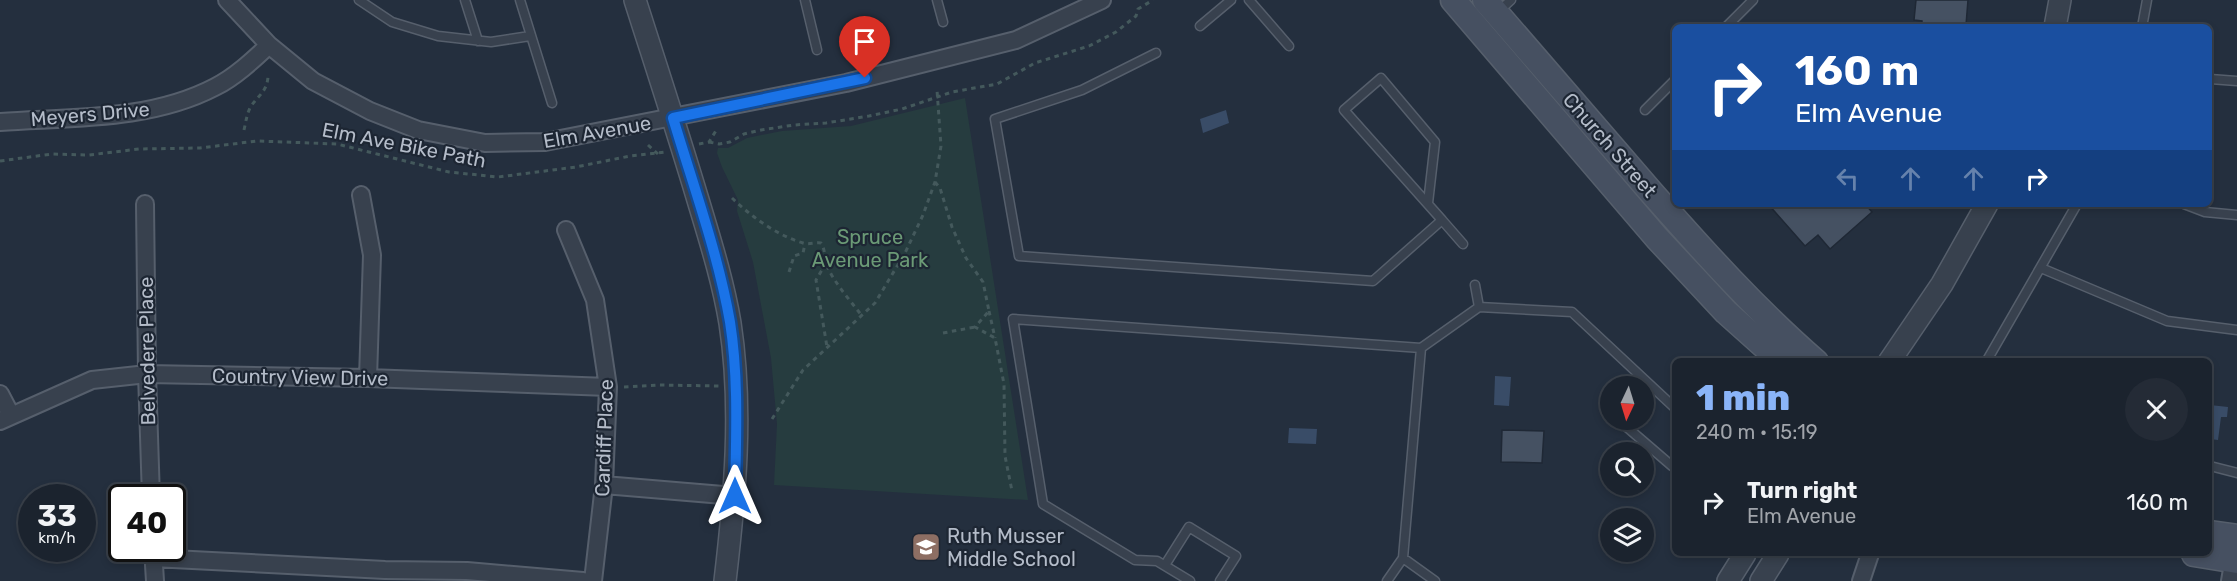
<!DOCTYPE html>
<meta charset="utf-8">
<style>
:root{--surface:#1b232e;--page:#242b36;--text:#f1f3f6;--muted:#a0a4aa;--line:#39404a;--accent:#8ab4f8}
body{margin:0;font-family:Rubik,sans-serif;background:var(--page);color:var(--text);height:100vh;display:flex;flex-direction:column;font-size:22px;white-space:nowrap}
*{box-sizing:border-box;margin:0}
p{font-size:20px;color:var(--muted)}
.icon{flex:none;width:33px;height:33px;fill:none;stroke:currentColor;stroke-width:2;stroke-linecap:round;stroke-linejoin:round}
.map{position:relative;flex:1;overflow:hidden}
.drawer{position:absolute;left:1672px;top:358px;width:540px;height:198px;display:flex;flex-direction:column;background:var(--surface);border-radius:9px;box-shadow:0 3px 9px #0003,0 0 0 2px var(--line)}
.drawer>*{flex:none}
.guide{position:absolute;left:1672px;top:24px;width:540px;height:183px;border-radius:9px;box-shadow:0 3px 9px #0003,0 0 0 2px var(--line);background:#1a4fa0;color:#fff;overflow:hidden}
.needle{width:39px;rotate:184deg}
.buttons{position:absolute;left:1600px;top:376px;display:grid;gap:12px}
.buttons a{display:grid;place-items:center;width:54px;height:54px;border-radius:50%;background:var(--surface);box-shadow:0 3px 9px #0003,0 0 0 2px var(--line);font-size:30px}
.speed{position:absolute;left:18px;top:484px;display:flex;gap:12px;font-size:30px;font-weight:700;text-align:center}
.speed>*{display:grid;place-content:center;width:78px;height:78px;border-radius:50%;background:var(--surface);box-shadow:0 3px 9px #0003,0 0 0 2px var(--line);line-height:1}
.speed small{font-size:15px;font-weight:400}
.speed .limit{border:3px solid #111;border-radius:9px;background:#fff;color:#111}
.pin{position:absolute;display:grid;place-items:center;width:51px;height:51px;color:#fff;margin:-62px -26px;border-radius:50% 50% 50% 0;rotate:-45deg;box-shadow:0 0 6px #0007}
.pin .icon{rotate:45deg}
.me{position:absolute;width:66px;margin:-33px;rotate:0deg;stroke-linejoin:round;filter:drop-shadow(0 0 4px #0008)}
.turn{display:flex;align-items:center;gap:21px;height:126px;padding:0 24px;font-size:27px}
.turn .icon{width:78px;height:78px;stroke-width:2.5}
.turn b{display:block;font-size:42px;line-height:51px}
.lanes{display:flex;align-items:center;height:57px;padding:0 24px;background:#0003;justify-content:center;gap:30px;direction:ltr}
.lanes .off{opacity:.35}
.round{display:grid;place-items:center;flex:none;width:63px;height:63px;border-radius:32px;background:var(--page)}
.overview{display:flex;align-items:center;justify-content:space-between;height:102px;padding:0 24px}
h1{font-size:36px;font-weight:800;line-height:45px;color:var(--accent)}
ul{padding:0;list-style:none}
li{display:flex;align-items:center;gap:18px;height:84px;padding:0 24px}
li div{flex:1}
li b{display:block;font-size:22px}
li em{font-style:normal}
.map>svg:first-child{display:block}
.green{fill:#263c3f}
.water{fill:#394c67}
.building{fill:#455162;stroke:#1f2835;stroke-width:1.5}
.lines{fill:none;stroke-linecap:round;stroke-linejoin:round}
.service-casing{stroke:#565f6c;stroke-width:11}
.minor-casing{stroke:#565f6c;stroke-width:20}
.tertiary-casing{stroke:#565f6c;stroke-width:24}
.secondary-casing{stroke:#565f6c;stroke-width:27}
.path{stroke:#44595c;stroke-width:3;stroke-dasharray:4.5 4.5;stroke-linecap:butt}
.service{stroke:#38414e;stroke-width:8}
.minor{stroke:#38414e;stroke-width:16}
.tertiary{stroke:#38414e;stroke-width:21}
.secondary{stroke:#465061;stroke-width:24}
.route-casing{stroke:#114b97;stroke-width:15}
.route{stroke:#1a73e8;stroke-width:10}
.labels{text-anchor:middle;stroke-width:4.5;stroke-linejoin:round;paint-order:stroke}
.street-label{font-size:20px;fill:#b4bcc9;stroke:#1d2633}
.park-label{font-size:20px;fill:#6b9a76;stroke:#1d2633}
.poi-label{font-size:20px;fill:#b4bcc9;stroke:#1d2633;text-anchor:start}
</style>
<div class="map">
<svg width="2237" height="581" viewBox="0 0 2237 581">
<rect width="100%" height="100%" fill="#242f3e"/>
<!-- green -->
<path class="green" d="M965,98L1028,500L774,485L777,424L771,358L753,262L737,211L738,200L722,167L717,153L718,148H728L747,138L782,131L851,126Z"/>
<!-- water -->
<path class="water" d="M1226,110L1229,123L1203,133L1200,119Z
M1495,376L1511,377L1509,406L1494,405Z
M2210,405L2228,407L2227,417H2221L2218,440L2210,439Z
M1289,428L1317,429L1316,444L1288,443Z"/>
<!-- building -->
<path class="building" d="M1916,0H1968L1966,25L1922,27V21L1914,20Z
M1768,204H1865L1872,212L1830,249L1818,235L1805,246Z
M1502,430L1544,431L1542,463L1501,462Z"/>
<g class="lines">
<!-- service casing -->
<g class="service-casing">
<path id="service" d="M359,0L392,22L438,36L491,42L530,36
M465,0L478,41
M520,0L552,103
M805,0L817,50
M937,0L943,22
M1249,0L1289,46
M1499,11L1511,0
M1200,26L1231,0
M1726,27L1753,0
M2142,27L2147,0
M1156,53L1082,90L995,119L1019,256L1373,281L1442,220L1463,244
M2210,79L2237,81
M1645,110L1676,79
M1428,203L1435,142L1381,78L1344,110L1442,220
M2184,204L2205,212L2237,215
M2041,268L2167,321L2237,330
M1475,285L1479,307
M1986,362L2077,204
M1644,399L1653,389
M1624,420L1622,423L1672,466L1676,461
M2210,466L2237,473
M1403,558L1435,581
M1165,565L1189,527L1236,556L1220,581
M1190,581L1157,561L1135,560L1043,504L1013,319L1421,348
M1387,581L1403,558L1421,348L1479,307L1572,312L1676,409"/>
</g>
<!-- minor casing -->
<g class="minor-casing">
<path id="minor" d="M227,0L269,45L313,81L370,111L418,130L485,143L545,142L846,83L1016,40L1102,0
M0,122C71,117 150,121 215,87C235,77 253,60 269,45
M361,195L372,255L368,378
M145,204L147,374L151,498
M566,230L595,300L608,387L604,485L593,581
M0,394L11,415
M0,421L92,380L147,374L368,378L608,387
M604,485L735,496
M153,549L155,581
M153,558L385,570L467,571L583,581
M1861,581L1870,554
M2230,581L2235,552"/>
</g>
<!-- tertiary casing -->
<g class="tertiary-casing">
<path id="tertiary" d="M635,0C656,66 678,133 698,200C710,240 723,281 730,323C743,408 735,496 725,581
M2055,27L2060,0
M1889,362L1942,284L1987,204
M1728,581L1745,554
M1761,581L1778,554"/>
</g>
<!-- secondary casing -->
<g class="secondary-casing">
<path id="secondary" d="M1453,0L1657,238L1726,312L1782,362
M1485,0C1541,64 1596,129 1651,192C1704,252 1756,310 1816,362
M2210,533L2237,537
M2194,554L2237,561"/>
</g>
<!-- path -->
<path class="path" d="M244,130C246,121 247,113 251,106C259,95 267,91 268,77
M709,142L719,144L730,142L744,134L761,130L794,125L826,123L869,116L902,109L952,92L997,84L1035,63L1089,46L1116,32L1136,16L1138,9L1153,0
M699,144L709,142L717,129
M648,145L658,154
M0,161L52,154L89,155L139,149L200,148L257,141L337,144L449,172L498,177L576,167L630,156L666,152
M935,182L940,188L952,227L966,258L983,282L989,311L975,327L995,338L1004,384L1005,456L1012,491
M732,198C752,217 776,235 803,243C809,245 815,242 821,243C826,251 824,258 827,266C835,284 850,300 862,316
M826,263L816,280L827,347
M789,272L794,256L803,253L805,244
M989,311L995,338
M943,333L975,327
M624,387L659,385L719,386
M772,419L803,370L875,303L905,253L923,215L935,182L941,146L937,90"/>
<!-- service -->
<use href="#service" class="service"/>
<!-- minor -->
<use href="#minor" class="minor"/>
<!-- tertiary -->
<use href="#tertiary" class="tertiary"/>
<!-- secondary -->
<use href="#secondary" class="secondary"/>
</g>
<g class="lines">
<!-- route casing -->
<g class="route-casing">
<path id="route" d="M735,496C736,438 739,379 730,322C718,253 693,185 673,118L865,78"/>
</g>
<!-- route -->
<use href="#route" class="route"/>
</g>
<!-- icons -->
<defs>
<g id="school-square" transform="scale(1.5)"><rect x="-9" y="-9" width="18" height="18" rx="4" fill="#8d6e63" stroke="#1d2633"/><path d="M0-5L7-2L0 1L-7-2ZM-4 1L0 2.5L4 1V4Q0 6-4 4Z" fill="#fff"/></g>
</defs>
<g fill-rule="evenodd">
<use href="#school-square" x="926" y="547"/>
</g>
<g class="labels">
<!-- street labels -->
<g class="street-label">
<text transform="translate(90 114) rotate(-5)" y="7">Meyers Drive</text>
<text transform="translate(597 132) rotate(-10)" y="7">Elm Avenue</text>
<text transform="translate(404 145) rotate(11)" y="7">Elm Ave Bike Path</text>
<text transform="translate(1610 145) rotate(49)" y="7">Church Street</text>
<text transform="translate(147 351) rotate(-91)" y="7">Belvedere Place</text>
<text transform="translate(300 377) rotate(1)" y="7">Country View Drive</text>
<text transform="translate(604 438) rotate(-88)" y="7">Cardiff Place</text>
</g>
<!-- park labels -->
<g class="park-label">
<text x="870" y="244">Spruce<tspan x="870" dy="23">Avenue Park</tspan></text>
</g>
<!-- poi labels -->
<g class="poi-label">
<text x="947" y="543">Ruth Musser<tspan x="947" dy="23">Middle School</tspan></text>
</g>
</g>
</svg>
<div class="buttons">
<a><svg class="needle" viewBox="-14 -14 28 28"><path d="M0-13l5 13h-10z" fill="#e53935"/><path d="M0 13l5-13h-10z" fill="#a0a4aa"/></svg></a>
<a><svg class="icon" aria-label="search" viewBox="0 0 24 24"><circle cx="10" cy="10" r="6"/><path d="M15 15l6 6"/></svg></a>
<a><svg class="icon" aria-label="layers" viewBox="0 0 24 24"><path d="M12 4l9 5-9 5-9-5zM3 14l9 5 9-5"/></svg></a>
</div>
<div class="speed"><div>33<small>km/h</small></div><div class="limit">40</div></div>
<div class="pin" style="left:865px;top:78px;background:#d93025"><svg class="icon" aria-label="arrive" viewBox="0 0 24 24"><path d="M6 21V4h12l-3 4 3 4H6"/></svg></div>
<svg class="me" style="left:735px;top:496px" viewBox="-20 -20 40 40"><path d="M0-17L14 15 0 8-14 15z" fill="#1a73e8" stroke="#fff" stroke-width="4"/></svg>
<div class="guide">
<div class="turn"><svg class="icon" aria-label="right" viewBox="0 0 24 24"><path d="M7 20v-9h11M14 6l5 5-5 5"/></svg><div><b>160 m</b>Elm Avenue</div></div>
<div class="lanes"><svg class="icon off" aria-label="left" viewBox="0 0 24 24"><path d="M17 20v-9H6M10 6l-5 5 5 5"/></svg><svg class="icon off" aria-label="ahead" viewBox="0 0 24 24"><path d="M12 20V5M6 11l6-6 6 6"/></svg><svg class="icon off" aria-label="ahead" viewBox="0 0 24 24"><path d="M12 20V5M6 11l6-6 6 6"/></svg><svg class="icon" aria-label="right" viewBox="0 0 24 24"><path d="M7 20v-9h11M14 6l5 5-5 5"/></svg></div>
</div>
<section class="drawer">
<div class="overview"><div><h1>1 min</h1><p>240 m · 15:19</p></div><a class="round"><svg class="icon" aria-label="close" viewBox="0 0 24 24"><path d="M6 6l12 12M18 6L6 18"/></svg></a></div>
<ul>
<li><svg class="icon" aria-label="right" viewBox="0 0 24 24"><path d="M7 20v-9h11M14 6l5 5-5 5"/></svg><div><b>Turn right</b><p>Elm Avenue</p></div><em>160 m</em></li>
</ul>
</section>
</div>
